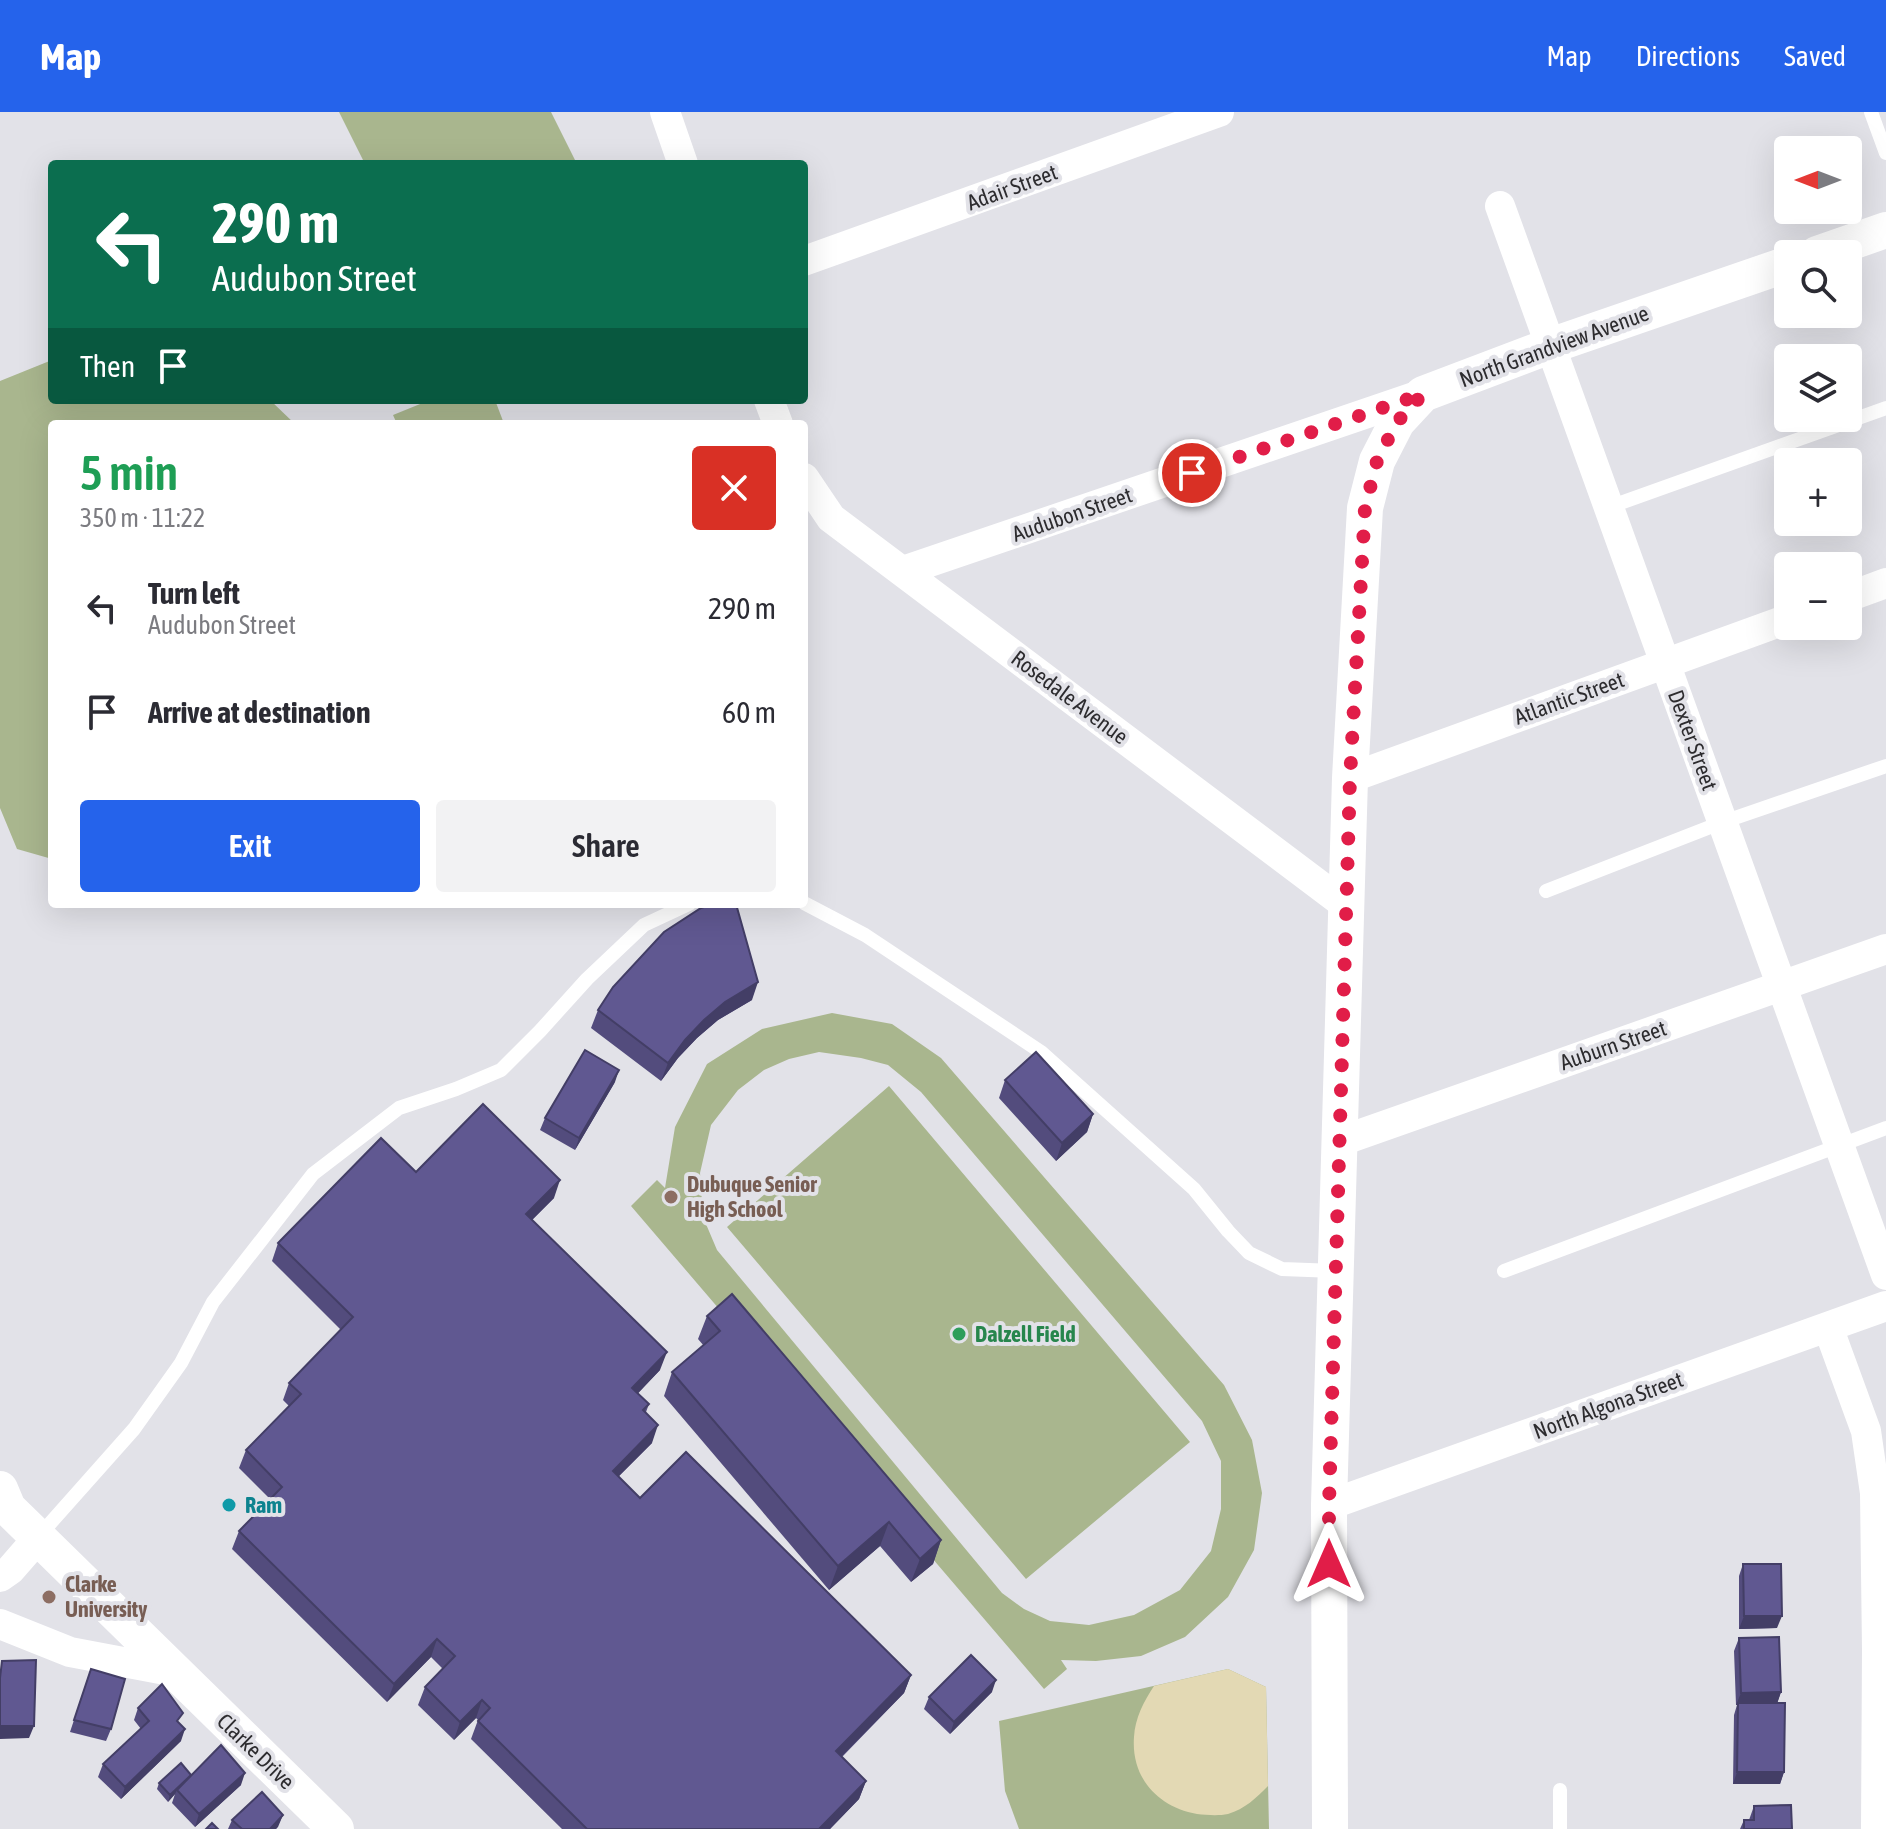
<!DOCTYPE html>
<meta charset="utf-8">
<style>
:root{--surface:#fff;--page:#f2f2f3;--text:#2b2b33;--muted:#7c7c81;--accent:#2563eb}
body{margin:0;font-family:"Asap Condensed",sans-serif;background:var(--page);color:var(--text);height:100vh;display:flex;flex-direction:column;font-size:30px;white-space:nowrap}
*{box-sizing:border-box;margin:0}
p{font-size:26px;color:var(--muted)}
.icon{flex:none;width:44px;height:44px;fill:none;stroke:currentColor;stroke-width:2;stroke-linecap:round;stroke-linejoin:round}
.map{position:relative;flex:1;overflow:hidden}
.details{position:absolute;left:48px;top:308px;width:760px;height:488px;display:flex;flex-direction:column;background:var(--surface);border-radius:8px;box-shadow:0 8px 32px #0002}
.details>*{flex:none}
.guide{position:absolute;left:48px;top:48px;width:760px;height:244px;border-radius:8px;box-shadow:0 8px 32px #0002;background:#0b6e4f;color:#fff;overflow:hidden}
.needle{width:52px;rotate:270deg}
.tools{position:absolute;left:1774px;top:24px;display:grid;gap:16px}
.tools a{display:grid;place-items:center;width:88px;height:88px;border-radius:8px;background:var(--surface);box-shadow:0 8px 32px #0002;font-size:40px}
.pin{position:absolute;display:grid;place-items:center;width:68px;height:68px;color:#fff;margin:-34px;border:4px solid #fff;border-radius:50%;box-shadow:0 2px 8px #0007}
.me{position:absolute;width:88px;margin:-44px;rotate:0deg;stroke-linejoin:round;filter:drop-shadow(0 0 6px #0008)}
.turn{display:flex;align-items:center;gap:28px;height:168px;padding:0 32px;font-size:36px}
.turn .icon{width:104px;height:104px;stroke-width:2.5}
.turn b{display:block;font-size:56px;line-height:68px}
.then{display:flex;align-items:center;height:76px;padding:0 32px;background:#0003;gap:16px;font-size:30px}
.round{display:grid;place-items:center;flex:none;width:84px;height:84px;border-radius:8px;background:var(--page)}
.headline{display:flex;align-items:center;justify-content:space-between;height:136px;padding:0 32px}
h1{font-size:48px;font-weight:600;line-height:60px;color:#1e9e55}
.button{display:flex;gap:16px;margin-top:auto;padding:16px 32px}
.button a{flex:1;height:92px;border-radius:8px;background:var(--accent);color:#fff;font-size:32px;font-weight:600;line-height:92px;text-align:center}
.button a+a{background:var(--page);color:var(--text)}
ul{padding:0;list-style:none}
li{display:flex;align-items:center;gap:24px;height:104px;padding:0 32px}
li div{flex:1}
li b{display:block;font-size:30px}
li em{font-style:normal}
header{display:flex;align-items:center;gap:48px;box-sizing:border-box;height:112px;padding:0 40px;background:var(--accent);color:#fff}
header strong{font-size:38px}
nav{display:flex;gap:44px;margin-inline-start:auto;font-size:28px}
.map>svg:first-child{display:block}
.green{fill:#a9b68e;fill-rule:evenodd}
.sand{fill:#e3d9b4}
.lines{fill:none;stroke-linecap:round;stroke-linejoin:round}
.service{stroke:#fff;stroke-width:14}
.minor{stroke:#fff;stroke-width:30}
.tertiary{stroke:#fff;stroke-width:36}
.wall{fill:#534c7d}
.shaded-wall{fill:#433e66}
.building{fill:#605891;stroke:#433e66;stroke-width:2}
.route{stroke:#e11d48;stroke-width:14;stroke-dasharray:0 25.2}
.education-dot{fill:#8d6e63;stroke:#e2e2e8;stroke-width:3}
.leisure-dot{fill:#2e9e5b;stroke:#e2e2e8;stroke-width:3}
.culture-dot{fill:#0f9aa8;stroke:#e2e2e8;stroke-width:3}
.labels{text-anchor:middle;stroke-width:8;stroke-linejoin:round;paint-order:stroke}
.street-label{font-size:22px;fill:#2d2c2f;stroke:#e2e2e8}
.education-label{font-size:22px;font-weight:bold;fill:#785e54;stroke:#e2e2e8;text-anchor:start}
.leisure-label{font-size:22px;font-weight:bold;fill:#27864d;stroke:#e2e2e8;text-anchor:start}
.culture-label{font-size:22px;font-weight:bold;fill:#0d838f;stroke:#e2e2e8;text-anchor:start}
</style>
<header>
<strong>Map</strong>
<nav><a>Map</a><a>Directions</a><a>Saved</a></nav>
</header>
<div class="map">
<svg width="1886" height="1717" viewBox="0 0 1886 1717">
<rect width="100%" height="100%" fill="#e2e2e8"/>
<!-- green -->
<path class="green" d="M339,0H551L577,52H365Z
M52,248V288H270L295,312H52V747L17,737L0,696V269Z
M430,288H495L503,309L495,312H397L393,303Z
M832,901L892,912L941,946L1224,1273L1252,1328L1262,1381L1254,1438L1228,1485L1185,1525L1141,1544L1096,1549L1061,1548L1067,1557L1044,1577L631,1094L657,1068L665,1076L675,1015L707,952L762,917ZM819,940L861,946L888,953L921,980L1202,1309L1221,1349V1397L1211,1439L1180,1478L1134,1503L1089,1513L1050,1509L1024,1497L1002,1481L717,1138L703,1105L700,1061L711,1013L738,978L764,958L789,947Z
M889,974L1190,1330L1026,1467L727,1115Z
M1228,1557L1266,1575L1269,1717H1019L1005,1679L999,1609Z"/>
<!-- sand -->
<path class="sand" d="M1228,1557L1266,1575L1268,1674C1256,1686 1245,1697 1228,1702C1218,1704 1207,1703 1197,1702C1158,1695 1131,1666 1134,1625C1135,1606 1144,1589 1154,1574Z"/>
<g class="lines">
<!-- service -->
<path class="service" d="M1871,0L1886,41
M1609,395L1886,296
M1546,779L1723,710L1886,654
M804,791L865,823L1041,940L1194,1077L1228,1119L1249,1141L1282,1157L1335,1159
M1504,1159L1886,1016
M38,1425L134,1317L181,1251L213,1190L313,1062L399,996L456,977L501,958L540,919L587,867L644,813L689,792
M1560,1717V1678"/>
<!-- minor -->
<path class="minor" d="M665,0L683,52
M1500,94L1886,1163
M804,149L1219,0
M769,288L778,312
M804,366L831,406L1347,794
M903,459L1423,282
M1848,485L1886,471
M1350,666L1788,507
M1341,1029L1886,837
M1828,1215L1866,1319L1875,1381L1877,1538L1876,1717
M1329,1393L1886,1194
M0,1465L10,1458L38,1426
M0,1512L70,1540L176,1560"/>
<!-- tertiary -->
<path class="tertiary" d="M1817,142L1886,118
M0,1377L8,1396L336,1717
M1330,1717L1329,1393L1350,666L1365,396L1377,349L1397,310L1423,282L1550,234L1788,152"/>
</g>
<!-- wall -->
<path class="wall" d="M752,888L718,908L697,926L678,946L661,969L591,916L598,898Z
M1005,968L1093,1002L1087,1020L1056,1049L999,986Z
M615,970L575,1038L540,1018L545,1006Z
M416,1060L554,1086L532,1108L660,1258L638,1281L649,1292L646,1300L652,1331L618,1365L640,1386L911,1563L904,1581L842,1645L866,1669L859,1687L830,1717H562L471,1627L478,1608L476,1606L454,1628L418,1593L425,1575L443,1557L431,1545L387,1590L232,1437L239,1419L270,1387L239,1356L246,1338L289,1294L283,1288L289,1271L341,1218L272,1149L278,1131Z
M707,1204L941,1428L933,1452L911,1470L880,1434L829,1478L664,1284L672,1260L704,1234L698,1227Z
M1743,1452L1777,1516L1739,1517V1464Z
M1739,1526L1781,1580L1777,1591L1784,1660L1780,1672H1733L1734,1603L1737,1593H1736L1734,1539Z
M91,1557L111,1617L106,1629L70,1620Z
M992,1580L950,1622L924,1597L929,1585Z
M138,1596L179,1611L181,1629L121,1687L98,1665L103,1652L141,1617L134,1608Z
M191,1663L189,1665L241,1673L195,1715L172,1691L175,1682L168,1690L157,1677L159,1671Z
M1754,1694L1792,1717H1740L1744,1708H1749Z
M283,1703L276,1717H228L232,1708Z"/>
<!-- shaded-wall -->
<path class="shaded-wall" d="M758,870L752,888L718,908L697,926L678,946L661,969L668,951L685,928L704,908L725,890Z
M619,958L615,970L575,1038L579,1026Z
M1093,1002L1087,1020L1056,1049L1062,1031Z
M560,1068L554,1086L520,1120L526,1102Z
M667,1240L660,1258L626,1294L632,1276Z
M658,1313L652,1331L606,1377L613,1359Z
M889,1410L880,1434L829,1478L838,1454Z
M941,1428L933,1452L911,1470L920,1447Z
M1744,1504H1782L1777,1516L1739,1517Z
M437,1527L431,1545L387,1590L394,1572Z
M911,1563L904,1581L829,1657L836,1639Z
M996,1568L992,1580L950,1622L954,1610Z
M1781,1580L1777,1592L1736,1593L1741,1581Z
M482,1588L476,1606L454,1628L460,1610Z
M0,1614H34L29,1626L0,1627Z
M185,1617L181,1629L121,1687L125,1675Z
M1737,1660H1784L1780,1672H1733Z
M245,1661L241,1673L195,1715L199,1702Z
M191,1663L188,1669L177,1678L175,1682L168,1690L170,1683Z
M866,1669L859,1687L830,1717H819Z
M283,1703L278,1715L276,1717H270Z"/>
<!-- building -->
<path class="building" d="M713,792H736L758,870L725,890L704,908L685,928L668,951L598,898L613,875L664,820L701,796Z
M585,938L619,958L579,1026L545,1006Z
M1036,940L1093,1002L1062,1031L1005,968Z
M483,992L560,1068L526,1102L667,1240L632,1276L649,1292L643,1298L658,1313L613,1359L640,1386L686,1340L911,1563L836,1639L866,1669L819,1717H587L478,1609L490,1596L482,1588L460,1610L425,1575L455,1544L437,1527L394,1572L239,1419L282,1375L246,1338L301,1282L289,1271L353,1205L278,1131L381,1026L416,1060Z
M732,1182L941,1428L920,1447L889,1410L838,1454L672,1260L720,1219L707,1204Z
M1743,1452H1781L1782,1504H1744Z
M1779,1525L1781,1580L1741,1581L1739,1526Z
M971,1543L996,1568L954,1610L929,1585Z
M36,1548L34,1614H0V1566L2,1549Z
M91,1557L125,1567L111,1617L74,1608Z
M162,1572L183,1601L177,1609L185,1617L125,1675L103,1652L149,1609L138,1596Z
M1738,1591H1785L1784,1660H1737Z
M221,1633L245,1661L199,1702L177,1678Z
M181,1651L191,1663L170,1683L159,1671Z
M262,1680L283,1703L270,1717H242L232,1708Z
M1791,1693L1792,1717H1744V1708H1754V1694Z
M212,1711L218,1717H206Z"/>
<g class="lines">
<!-- route -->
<path class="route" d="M1192,361L1423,282L1397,310L1377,349L1365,396L1350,666L1329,1393V1452"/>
</g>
<!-- markers -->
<g class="education-dot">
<circle cx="671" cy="1085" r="8"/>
<circle cx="49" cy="1485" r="8"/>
</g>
<circle class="leisure-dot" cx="959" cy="1222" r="8"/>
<circle class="culture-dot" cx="229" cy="1393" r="8"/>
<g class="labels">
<!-- street labels -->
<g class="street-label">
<text transform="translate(1012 75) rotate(-20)" y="8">Adair Street</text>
<text transform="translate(1554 234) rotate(-20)" y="8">North Grandview Avenue</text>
<text transform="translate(1072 402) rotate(-19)" y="8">Audubon Street</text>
<text transform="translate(1070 585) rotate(37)" y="8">Rosedale Avenue</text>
<text transform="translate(1569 586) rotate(-20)" y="8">Atlantic Street</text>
<text transform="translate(1693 628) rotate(70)" y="8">Dexter Street</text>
<text transform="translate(1613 933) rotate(-19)" y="8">Auburn Street</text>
<text transform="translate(1608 1293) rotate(-20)" y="8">North Algona Street</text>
<text transform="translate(256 1639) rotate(44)" y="8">Clarke Drive</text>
</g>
<!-- education labels -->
<g class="education-label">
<text x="687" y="1080">Dubuque Senior<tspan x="687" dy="25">High School</tspan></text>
<text x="65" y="1480">Clarke<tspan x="65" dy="25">University</tspan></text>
</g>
<!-- leisure labels -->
<g class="leisure-label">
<text x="975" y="1230">Dalzell Field</text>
</g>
<!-- culture labels -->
<g class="culture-label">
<text x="245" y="1401">Ram</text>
</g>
</g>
</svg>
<div class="tools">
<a><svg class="needle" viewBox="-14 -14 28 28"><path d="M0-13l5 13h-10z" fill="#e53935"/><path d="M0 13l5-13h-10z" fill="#7c7c81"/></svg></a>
<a><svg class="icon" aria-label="search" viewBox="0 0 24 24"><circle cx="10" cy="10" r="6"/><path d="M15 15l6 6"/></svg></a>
<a><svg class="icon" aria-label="layers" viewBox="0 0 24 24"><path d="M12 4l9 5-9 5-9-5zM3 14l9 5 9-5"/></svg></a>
<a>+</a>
<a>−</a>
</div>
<div class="pin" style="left:1192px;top:361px;background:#d93025"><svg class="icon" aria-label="arrive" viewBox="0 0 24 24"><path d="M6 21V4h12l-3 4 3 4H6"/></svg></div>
<svg class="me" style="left:1329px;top:1452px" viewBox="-20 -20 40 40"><path d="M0-17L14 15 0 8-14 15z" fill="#e11d48" stroke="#fff" stroke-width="4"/></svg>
<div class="guide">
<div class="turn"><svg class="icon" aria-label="left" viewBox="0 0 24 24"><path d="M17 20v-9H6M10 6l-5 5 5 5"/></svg><div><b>290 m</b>Audubon Street</div></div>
<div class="then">Then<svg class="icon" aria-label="arrive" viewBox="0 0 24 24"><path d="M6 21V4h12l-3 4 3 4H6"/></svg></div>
</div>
<section class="details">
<div class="headline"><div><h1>5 min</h1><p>350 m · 11:22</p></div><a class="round" style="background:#d93025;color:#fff"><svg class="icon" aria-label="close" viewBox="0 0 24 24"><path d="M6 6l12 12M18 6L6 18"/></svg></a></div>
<ul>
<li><svg class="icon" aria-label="left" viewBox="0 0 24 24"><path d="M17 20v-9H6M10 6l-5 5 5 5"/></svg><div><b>Turn left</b><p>Audubon Street</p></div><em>290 m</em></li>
<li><svg class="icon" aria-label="arrive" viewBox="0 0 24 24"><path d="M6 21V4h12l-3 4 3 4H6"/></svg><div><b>Arrive at destination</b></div><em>60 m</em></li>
</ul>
<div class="button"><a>Exit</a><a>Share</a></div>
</section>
</div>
